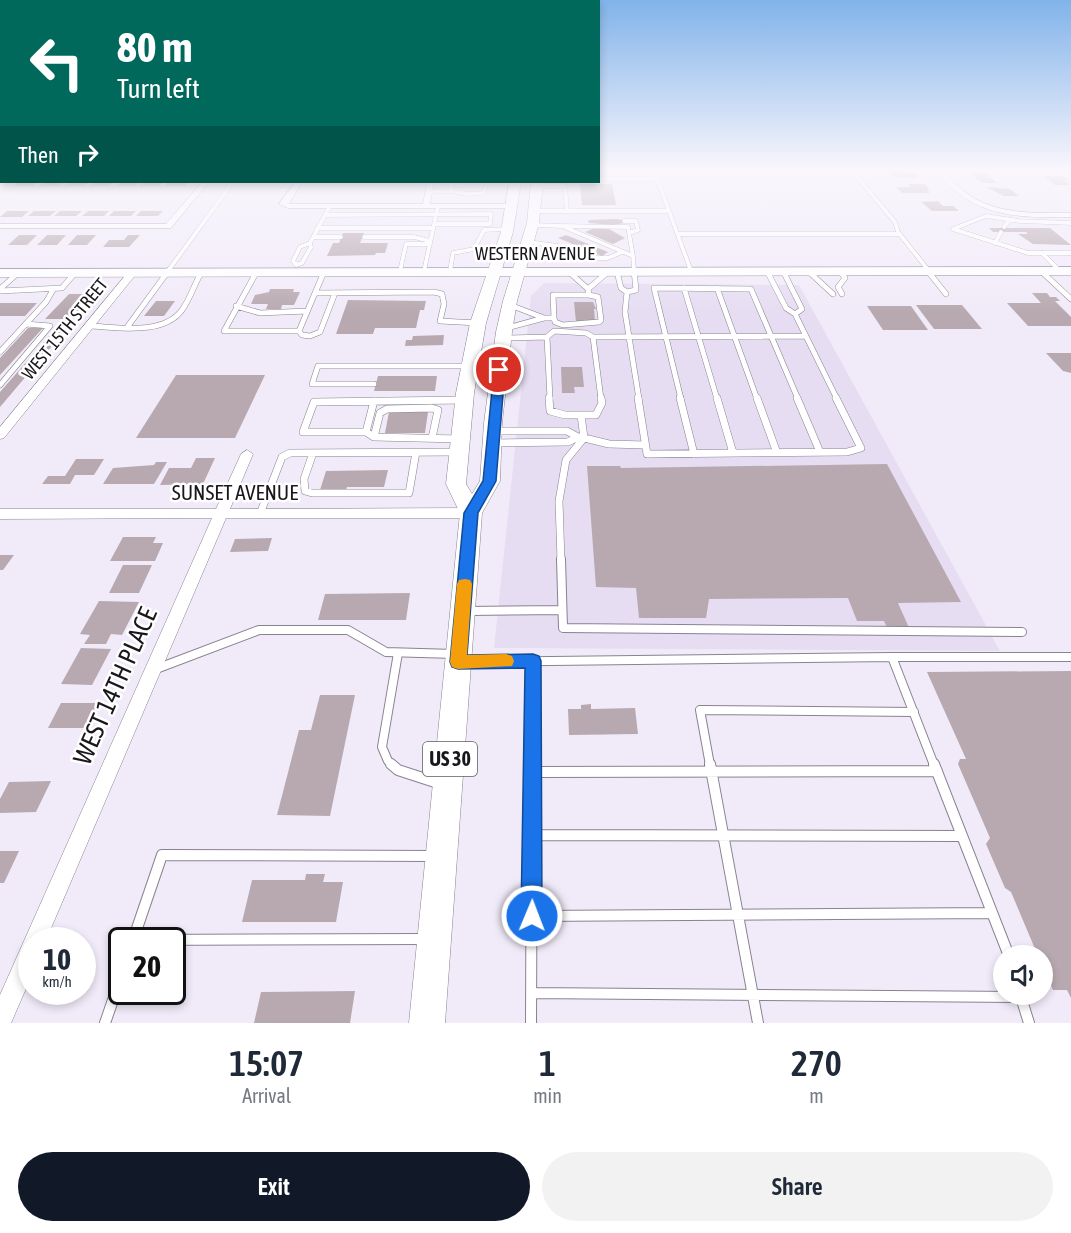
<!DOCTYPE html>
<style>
:root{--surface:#fff;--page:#f2f2f3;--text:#1f2937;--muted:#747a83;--accent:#111827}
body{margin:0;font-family:"Asap Condensed",sans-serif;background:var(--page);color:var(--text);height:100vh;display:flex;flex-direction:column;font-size:22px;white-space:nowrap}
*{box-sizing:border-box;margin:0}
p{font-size:20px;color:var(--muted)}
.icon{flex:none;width:33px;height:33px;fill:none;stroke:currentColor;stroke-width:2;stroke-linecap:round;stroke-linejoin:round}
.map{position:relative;height:1023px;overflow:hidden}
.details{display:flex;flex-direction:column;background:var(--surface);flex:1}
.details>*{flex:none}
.banner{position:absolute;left:0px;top:0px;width:600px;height:183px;box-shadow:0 3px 9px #0003;background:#00695c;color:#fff;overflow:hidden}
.tools{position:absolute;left:993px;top:945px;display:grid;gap:12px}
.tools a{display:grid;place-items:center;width:60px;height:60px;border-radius:50%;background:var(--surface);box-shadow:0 3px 9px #0003;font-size:30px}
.speed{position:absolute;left:18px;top:927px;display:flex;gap:12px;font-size:30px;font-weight:700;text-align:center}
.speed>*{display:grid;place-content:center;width:78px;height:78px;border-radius:50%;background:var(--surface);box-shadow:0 3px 9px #0003;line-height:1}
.speed small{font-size:15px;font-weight:400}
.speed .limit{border:3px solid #111;border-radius:9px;background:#fff;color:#111}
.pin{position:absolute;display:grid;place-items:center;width:51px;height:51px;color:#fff;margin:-26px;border:3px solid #fff;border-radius:50%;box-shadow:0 2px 6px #0007}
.me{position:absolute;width:66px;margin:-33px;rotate:1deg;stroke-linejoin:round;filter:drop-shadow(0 0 4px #0008)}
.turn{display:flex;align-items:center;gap:21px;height:126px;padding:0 18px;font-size:27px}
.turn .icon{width:78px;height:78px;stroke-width:2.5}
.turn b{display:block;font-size:42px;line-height:51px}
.then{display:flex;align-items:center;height:57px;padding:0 18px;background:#0003;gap:12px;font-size:22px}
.eta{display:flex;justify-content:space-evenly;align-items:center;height:102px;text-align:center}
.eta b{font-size:36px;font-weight:600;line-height:42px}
.cta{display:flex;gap:12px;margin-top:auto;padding:12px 18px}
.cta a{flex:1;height:69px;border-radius:36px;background:var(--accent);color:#fff;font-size:24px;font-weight:600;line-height:69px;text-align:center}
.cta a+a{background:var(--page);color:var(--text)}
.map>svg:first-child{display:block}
.built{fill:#e6ddf2}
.building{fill:#b8a9b0}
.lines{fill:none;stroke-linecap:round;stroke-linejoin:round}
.service-far4-casing{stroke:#888390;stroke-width:4.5}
.service-far3-casing{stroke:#888390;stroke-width:6}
.service-far2-casing{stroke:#888390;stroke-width:8}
.service-far1-casing{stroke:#888390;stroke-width:10}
.service-casing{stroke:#888390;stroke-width:12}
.minor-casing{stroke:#888390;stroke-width:1}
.secondary-casing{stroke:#888390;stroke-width:1}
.primary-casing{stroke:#888390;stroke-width:1}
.service-far4{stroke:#fff;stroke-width:4}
.service-far3{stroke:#fff;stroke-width:5}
.service-far2{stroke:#fff;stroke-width:7}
.service-far1{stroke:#fff;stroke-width:8}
.service{stroke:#fff;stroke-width:10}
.minor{fill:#fff;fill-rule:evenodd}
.secondary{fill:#fff;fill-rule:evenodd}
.primary{fill:#fff;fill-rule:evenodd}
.route{fill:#1a73e8;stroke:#114b97;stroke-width:1.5}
.slow{fill:#f59e0b}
.labels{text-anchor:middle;stroke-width:5;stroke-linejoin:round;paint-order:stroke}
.far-street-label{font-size:18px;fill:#19171c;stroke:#fff}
.shield{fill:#fff;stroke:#5e5d60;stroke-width:1.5}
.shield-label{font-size:20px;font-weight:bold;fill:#19171c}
.street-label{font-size:21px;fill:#19171c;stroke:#fff}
.near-street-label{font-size:26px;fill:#19171c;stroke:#fff}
</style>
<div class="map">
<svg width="1071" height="1023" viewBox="0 0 1071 1023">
<rect width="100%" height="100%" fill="#f1ebf9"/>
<!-- built -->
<path class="built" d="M544,283L799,285L1000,651L494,648L531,296Z"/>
<!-- building -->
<path class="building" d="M886,170L914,173L919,178L893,177Z
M967,172H985L997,183H983Z
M1044,176H1063L1069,180H1064L1070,185H1055Z
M19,182H39L33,186H13Z
M44,182H64L59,186H39Z
M69,182H89L84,186H64Z
M94,182H114L109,186H89Z
M121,182H141L136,186H116Z
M143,182H164L159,186H139Z
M168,182H188L185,186H164Z
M580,184H612L616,205H582Z
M908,184H925L930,190H927L930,193H902L896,187H910Z
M986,187L1010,189L1019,196H1004Z
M938,201L943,206H953L959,211H932L921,202Z
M7,211H29L22,217H0Z
M34,211H56L50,216H28Z
M60,211H82L76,216H54Z
M88,211H109L104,216H82Z
M114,211H136L131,216H109Z
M141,211H163L158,216H136Z
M616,219L624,220L625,223L612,225L589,223L588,220Z
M595,228L609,229L625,238L613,244L585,232Z
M989,228H1050L1071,245L1033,244L1018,234H1028L1026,232H993Z
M343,233H364L360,243H388L385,253H376L375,255L327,256L333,243H339Z
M19,235H37L27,245H8Z
M47,235H66L57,245H37Z
M77,235H96L87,245H68Z
M128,235H140L129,247H103L109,240H124Z
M566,235L608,252L602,256L558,238Z
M270,289H294L293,292H300L294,305H282L281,309H266L268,304H251L255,295L269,292Z
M1032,293H1047L1050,297H1056L1060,301H1055L1071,317V326H1028L1007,303H1041Z
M69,294H99L77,319H45Z
M348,300L426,301L424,310H420L416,328H375L373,334H336Z
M156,301H175L164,316H144Z
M574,302H593L596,309H594L595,322H576Z
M0,303H37L25,316H0Z
M916,305H962L982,329H934Z
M867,306H911L928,330H883Z
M57,327H68L0,407V392Z
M28,328H43L0,375V358Z
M444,335L443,345L405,346L406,340H412L413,336Z
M1046,353H1071V373L1063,371Z
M561,367H582L584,387H574L575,393H562Z
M176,375H265L235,438H136Z
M378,376H437L435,391H374Z
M389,412H428L425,433H385Z
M196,458H215L203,484L160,485L169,468H191Z
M76,459H104L94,475H75L70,484H42L48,476H65Z
M156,462H167L154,484H103L113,468L154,465Z
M887,464L961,602L898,603L910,630H888L884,621H857L848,598L709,599L706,618H639L636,588L596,587L587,466H620L621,468Z
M388,470L384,487H347L346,490H320L326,471Z
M123,537H156L153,543H163L155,561H110Z
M272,538L268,551L230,552L235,539Z
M0,555H14L3,570H0Z
M123,565H152L139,593H109Z
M410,593L406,620H318L325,594Z
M99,601L139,602L122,635L111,634L106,644H84L90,635L80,634Z
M81,648L111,649L92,685L61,684Z
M1071,671V998L1067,990H1053L1042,965V956H1038L1011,892L1005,888L986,844L990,838L958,764L960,759H966L927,672Z
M320,695H355L330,816L277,815L299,730H311Z
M61,703H100L88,728H48Z
M591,704V709L635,708L638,734L569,735L568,709H581V705Z
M51,781L36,812L0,813V799L9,782Z
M0,851H19L4,883H0Z
M306,874H325L323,882H343L336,922H242L252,880H305Z
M355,991L350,1023H254L261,992Z"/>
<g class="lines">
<!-- service-far4 casing -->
<g class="service-far4-casing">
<path id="service-far4" d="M654,170L691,271
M851,170L895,222L898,232L929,271
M598,179H657
M451,182V191L468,194L483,193L488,182
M537,186H565L567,211
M429,192L451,191
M535,211H669
M325,215L491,214L490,224H434
M624,221H636L638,230L629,233
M1071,223L1019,221L986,216L953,229L1028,253H1071
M532,225L562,226L633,256L634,271
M564,226L628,227L633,256
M1004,227L1010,219
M317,228H433
M677,234H899
M313,237H341
M364,237H414L430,241
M528,242L558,246L583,257L595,254
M310,243L311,247L302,263L296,265L293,261L300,247Z
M310,243L330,206
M995,243L1001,232
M474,249L500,253
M1042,253L1060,271
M589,258H608L622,252
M168,271L233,182
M400,271L406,244H430
M424,271L438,206
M450,271L453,253L474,249L484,230L508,229"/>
</g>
<!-- service-far3 casing -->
<g class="service-far3-casing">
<path id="service-far3" d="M927,270L946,294
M767,271L786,308L795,314L837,399
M783,271L802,309L795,314
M808,271L833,294
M840,271L845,278L838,287L842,294
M1041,271L1071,299
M324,272L315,293L434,292L442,294L444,304L440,321L478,323
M569,272L588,289L608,272
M617,272L621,288L627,292L636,290L634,270
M256,273L224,331H299
M684,288L717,399
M717,288L757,399
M0,289L18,273
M0,291L62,288L75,273
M627,292L625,312L639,399
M315,293L299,331L302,335L310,336L320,332L335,293
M236,306L260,313L307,311
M544,318H554L555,322L563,325L599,322L601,320L598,297L589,295
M554,318L553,295H589L588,289
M89,326C117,327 163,336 182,310C190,299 194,285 201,273
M128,326L169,270
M507,328L544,318L510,305
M547,337L550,399
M593,337L601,399
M503,338L547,337L554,331L586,333L593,337L805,336
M0,352L46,302L53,290
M374,384H312L318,366H469
M0,385L50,326L26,324
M681,399L654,288L751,289L798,399"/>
</g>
<!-- service-far2 casing -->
<g class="service-far2-casing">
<path id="service-far2" d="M549,398L550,411L565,415H596L602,403L601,398
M638,398L647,454L847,452L861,448L836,398
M680,398L694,454
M717,398L733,453
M757,398L777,453
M797,398L820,452
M366,432L374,401
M374,437L380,413L387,409L432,408L438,410L432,438
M580,437L609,444L645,445
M459,439L374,437L366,432H303L314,402L464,400
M493,443L568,442L578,437L567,431H494
M313,453L304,479L305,491L312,493H409L416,452
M260,514L282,457L290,453L457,452
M561,561L559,501L566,460L584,438L581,415"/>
</g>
<!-- service-far1 casing -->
<g class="service-far1-casing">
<path id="service-far1" d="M561,559L563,628L1022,632
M468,611L562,610
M463,662L892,657
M156,669L259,630H348L386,652L455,654
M393,765L388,761L382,747L398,653
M532,765L533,661
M710,765L700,710L914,712
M934,765L892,657H1071"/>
</g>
<!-- service casing -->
<g class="service-casing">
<path id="service" d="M391,764L398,770L441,784
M710,764L758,1023
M934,764L1009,956
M533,772L937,771
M532,835L962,836
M532,916L992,913
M133,940L162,855L433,856
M134,940L426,939
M532,993L1021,997
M1020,994L1029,1023
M105,1023L122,974
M531,1023L532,764"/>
</g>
<!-- minor casing -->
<g class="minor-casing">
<path id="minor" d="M934,170H941C950,178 959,188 969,195C999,215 1037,213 1071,213V217C1014,218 972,217 934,170Z
M0,173H2V177H0Z
M202,182H209L171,228H0V224H166Z
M295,182H302L289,204H423L427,182H434L430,204H513L517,206L513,208H288L279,204Z
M129,271L137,273L4,438L0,439V427Z
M247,450L253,454L230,509L471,508L478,513L471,518H226L46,940H32V975L11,1023H0V995L212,518L0,519V509H216L241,454Z"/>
</g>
<!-- secondary casing -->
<g class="secondary-casing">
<path id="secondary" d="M1071,267V275L0,277V269Z"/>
</g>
<!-- primary casing -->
<g class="primary-casing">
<path id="primary" d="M509,182H521L513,232L486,323L474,393L466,484L472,494L480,481L484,423L496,332L503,301L527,223L531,182H543L539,223L517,301L512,332L502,423L500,481L482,513L445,1023H409L460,513L446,484L456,393L470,323L501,232Z"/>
</g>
<!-- service-far4 -->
<use href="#service-far4" class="service-far4"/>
<!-- service-far3 -->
<use href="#service-far3" class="service-far3"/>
<!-- service-far2 -->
<use href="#service-far2" class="service-far2"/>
<!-- service-far1 -->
<use href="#service-far1" class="service-far1"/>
<!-- service -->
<use href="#service" class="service"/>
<!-- minor -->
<use href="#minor" class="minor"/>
<!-- secondary -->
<use href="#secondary" class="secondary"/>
<!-- primary -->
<use href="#primary" class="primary"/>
</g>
<!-- sky -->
<linearGradient id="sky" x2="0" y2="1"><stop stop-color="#81b3ea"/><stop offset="0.54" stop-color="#f9f6fc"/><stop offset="1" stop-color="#f9f6fc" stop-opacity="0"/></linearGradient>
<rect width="1071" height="313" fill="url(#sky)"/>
<!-- route -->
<path class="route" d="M499,366L505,370L496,481L478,513L467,655L533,654L539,656L541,661L542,916L539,923L532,926L524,923L521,916L525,668L458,669L452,667L450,662L464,513L483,481L494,370Z"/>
<!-- slow -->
<path class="slow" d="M465,579L470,580L472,584L467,655L506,654L512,656L514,661L512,666L458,669L452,667L450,662L457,584L459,580Z"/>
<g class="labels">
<!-- far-street labels -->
<g class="far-street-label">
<text x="535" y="260">WESTERN AVENUE</text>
<text transform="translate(65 329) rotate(-51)" y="6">WEST 15TH STREET</text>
</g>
<!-- shield labels -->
<rect class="shield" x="423" y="742" width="54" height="34" rx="4.5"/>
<g class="shield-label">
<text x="450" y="766">US 30</text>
</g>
<!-- street labels -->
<g class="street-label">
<text x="235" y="500">SUNSET AVENUE</text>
</g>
<!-- near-street labels -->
<g class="near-street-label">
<text transform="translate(115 686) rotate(-66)" y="9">WEST 14TH PLACE</text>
</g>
</g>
</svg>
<div class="tools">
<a><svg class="icon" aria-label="sound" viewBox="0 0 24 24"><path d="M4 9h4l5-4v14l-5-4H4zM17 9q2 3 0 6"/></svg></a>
</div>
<div class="speed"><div>10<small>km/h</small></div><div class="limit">20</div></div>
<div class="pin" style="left:499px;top:370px;background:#d93025"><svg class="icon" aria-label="arrive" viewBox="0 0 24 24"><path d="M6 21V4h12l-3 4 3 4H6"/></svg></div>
<svg class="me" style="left:532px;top:916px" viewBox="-20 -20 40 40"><circle r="17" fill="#1a73e8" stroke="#fff" stroke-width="3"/><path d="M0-11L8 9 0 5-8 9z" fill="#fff"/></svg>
<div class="banner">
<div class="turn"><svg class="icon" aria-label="left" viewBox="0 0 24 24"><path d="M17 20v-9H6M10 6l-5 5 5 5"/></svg><div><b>80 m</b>Turn left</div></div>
<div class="then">Then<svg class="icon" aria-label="right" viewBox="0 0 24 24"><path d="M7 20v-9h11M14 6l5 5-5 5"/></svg></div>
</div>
</div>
<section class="details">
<div class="eta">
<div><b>15:07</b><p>Arrival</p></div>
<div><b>1</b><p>min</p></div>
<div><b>270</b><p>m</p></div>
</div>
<div class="cta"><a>Exit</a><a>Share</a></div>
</section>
